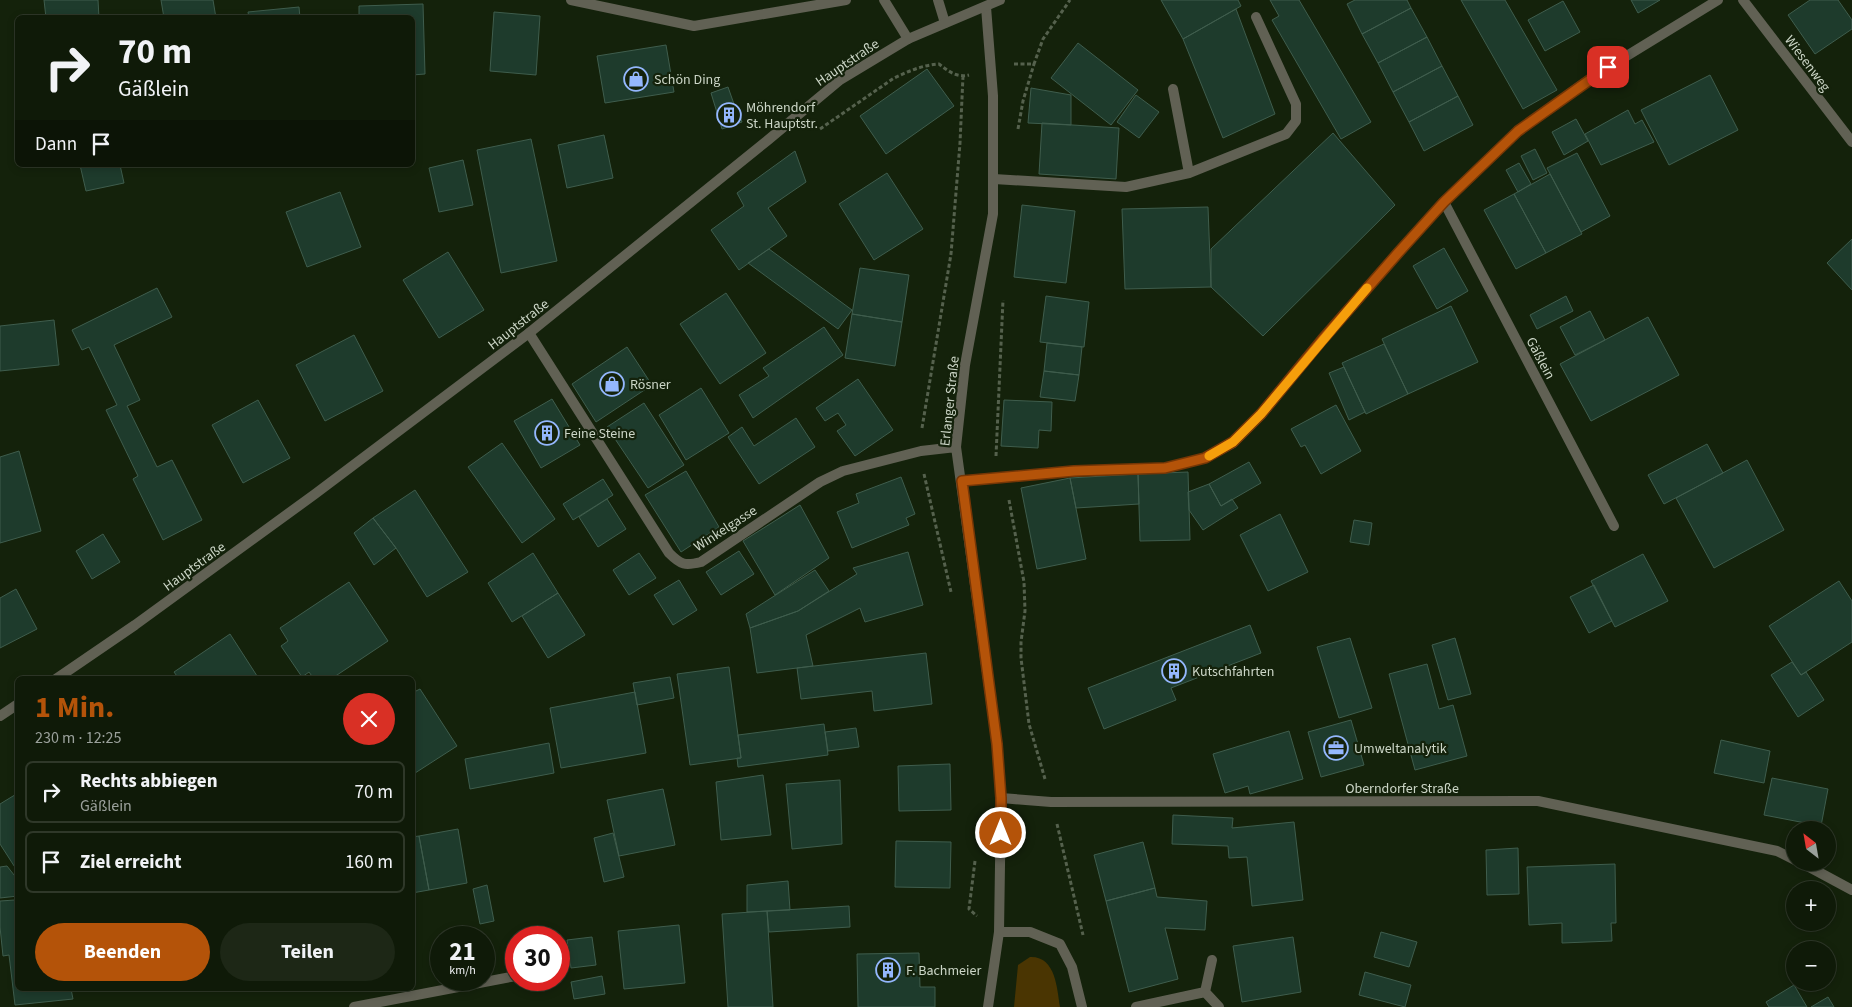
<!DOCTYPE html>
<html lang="de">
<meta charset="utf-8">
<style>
:root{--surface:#0f1a08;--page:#1d2716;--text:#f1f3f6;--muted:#9ba19c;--line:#2f3829;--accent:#b45309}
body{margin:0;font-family:"Source Sans 3",sans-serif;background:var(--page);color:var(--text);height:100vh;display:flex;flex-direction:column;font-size:19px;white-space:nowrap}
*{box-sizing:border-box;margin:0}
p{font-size:16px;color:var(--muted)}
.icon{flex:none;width:28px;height:28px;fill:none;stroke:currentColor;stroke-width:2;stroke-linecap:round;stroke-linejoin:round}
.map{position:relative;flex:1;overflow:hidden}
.side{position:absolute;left:15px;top:676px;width:400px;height:315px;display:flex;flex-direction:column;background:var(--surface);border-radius:8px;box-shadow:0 2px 8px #0003,0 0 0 1px var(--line)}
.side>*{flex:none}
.guide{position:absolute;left:15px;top:15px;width:400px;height:152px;border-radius:8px;box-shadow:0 2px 8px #0003,0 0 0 1px var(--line);background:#0f1a08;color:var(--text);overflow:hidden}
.needle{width:32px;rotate:329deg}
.buttons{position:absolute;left:1786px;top:821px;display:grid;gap:10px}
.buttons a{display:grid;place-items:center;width:50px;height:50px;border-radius:50%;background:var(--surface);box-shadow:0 2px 8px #0003,0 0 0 1px var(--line);font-size:25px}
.speed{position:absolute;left:430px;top:926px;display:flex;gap:10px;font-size:25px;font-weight:700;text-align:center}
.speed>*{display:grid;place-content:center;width:65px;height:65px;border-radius:50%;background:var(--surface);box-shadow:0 2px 8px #0003,0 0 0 1px var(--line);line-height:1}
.speed small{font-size:12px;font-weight:400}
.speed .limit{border:8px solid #d22;background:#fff;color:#111}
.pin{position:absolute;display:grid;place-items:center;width:42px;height:42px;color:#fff;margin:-21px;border-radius:10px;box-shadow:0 2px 8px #0006}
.me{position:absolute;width:55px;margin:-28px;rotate:0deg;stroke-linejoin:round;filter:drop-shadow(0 0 4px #0008)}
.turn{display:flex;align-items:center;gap:18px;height:105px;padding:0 20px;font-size:22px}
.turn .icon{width:65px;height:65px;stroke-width:2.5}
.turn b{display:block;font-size:35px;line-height:42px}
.then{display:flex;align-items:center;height:48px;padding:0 20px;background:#0003;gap:10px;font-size:19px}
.round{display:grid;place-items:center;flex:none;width:52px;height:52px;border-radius:26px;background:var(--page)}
.summary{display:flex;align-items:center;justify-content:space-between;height:85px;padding:0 20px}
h1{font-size:30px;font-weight:700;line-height:38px;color:var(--accent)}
.cta{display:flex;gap:10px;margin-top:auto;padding:10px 20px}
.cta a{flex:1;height:58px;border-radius:30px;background:var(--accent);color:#fff;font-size:20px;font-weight:700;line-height:58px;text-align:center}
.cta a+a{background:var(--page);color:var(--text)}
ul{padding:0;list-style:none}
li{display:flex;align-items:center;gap:15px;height:62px;margin:0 10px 8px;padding:0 10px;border:2px solid var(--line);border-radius:8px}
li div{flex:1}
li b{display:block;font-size:19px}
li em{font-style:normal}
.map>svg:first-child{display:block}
.green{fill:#4a3502}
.building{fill:#1e3b2c;stroke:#3f5d4d}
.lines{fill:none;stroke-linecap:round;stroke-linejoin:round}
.path{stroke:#55614d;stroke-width:3;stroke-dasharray:4 2.5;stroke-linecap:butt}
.service{stroke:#616154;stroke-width:10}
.minor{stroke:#616154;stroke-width:10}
.tertiary{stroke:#616154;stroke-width:10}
.route-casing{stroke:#753606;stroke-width:12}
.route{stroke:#b45309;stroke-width:9}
.slow{stroke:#f59e0b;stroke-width:9}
.labels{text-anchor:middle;stroke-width:4.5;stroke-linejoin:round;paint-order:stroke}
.street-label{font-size:14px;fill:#ccd6c7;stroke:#14220b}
.poi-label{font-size:14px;fill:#ccd6c7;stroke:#14220b;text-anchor:start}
</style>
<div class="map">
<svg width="1852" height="1007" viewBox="0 0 1852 1007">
<rect width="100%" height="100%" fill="#14220b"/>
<!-- green -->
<path class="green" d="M1030,957C1056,956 1057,989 1060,1007H1014L1018,965Z"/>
<!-- building -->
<path class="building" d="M44,0H98L99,18H46Z
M161,0H213L216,18H164Z
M1161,0H1238L1241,6L1183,39Z
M1270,0H1299L1371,122L1341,139L1272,20L1279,16Z
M1355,0H1407L1411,8L1362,34L1347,4Z
M1461,0H1505L1557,90L1523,109Z
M1631,0H1660L1638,13Z
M1810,0H1838L1852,20V29L1815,54L1788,15Z
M1563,1L1580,32L1545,51L1528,20Z
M423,4L425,74L412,75V18H359V6Z
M299,7L300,18H249L248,12Z
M1411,8L1427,37L1378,63L1362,34Z
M1236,9L1275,114L1223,138L1183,39Z
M494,12L540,16L536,75L490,71Z
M1427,37L1442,66L1393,92L1378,63Z
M1078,43L1138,90L1111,125L1051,78Z
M666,45L674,92L605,103L597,56Z
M1442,66L1458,96L1409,122L1393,92Z
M927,69L954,106L886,154L860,116Z
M1710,75L1738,130L1669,165L1641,110Z
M728,87L735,107H737L742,122L722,129L711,93Z
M1031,88L1071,95V125L1028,123Z
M1136,95L1159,112L1139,138L1117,122Z
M1458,96L1473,125L1424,151L1409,122Z
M1628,110L1635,124L1642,120L1654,142L1601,165L1585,134Z
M1576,119L1588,141L1564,155L1552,132Z
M1042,123L1119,128L1116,179L1039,174Z
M1333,133L1395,205L1263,336L1211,287V249Z
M604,135L613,178L567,188L558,145Z
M531,139L557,261L501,273L477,150Z
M1535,149L1547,173L1533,180L1521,156Z
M795,151L806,182L768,208L787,236L739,270L711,230L744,206L737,193Z
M1577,153L1610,216L1581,232L1547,168Z
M463,160L473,205L439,212L429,168Z
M1519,163L1531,184L1518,192L1506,170Z
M80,165H120L124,183L86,191Z
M887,173L923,229L874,260L839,204Z
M1550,174L1582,234L1546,253L1514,194Z
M340,192L361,247L307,267L286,212Z
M1514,194L1546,253L1516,269L1484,210Z
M1022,205L1075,211L1066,283L1014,277Z
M1208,207L1211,287L1125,289L1122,209Z
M1852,239V290L1827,263Z
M1444,248L1468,291L1437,309L1413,266Z
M769,249L852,310L838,329L748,263Z
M448,252L484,310L439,338L403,280Z
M860,268L909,275L902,322L852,314Z
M157,288L172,317L114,345L140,400L127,406L157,467L172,460L202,520L163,540L133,479L138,476L106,410L117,405L89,347L82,350L72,330Z
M726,293L766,353L720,384L680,324Z
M1046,296L1089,302L1084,347L1040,342Z
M1566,296L1573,311L1537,329L1530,315Z
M1451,306L1478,362L1408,394L1382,339Z
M1590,311L1605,340L1575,355L1560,327Z
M852,314L902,322L895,366L845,358Z
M1648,317L1679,375L1591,421L1560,364Z
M54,320L59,365L0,371V326Z
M824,327L843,355L753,418L739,395L769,376L763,368Z
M354,335L383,391L325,421L296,365Z
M1047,343L1082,347L1079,375L1044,371Z
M1384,344L1408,394L1366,414L1342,363Z
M627,347L652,385L596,422L572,384Z
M1344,367L1365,412L1349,420L1329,373Z
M1044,371L1079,375L1075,401L1040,397Z
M858,379L893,430L855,456L837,431L846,425L838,413L825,421L816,408Z
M701,388L729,433L686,460L659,415Z
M552,399L580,445L541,468L514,421Z
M258,400L290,458L243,483L212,425Z
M1004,400L1052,402L1051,431L1039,430L1038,448L1001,446Z
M644,403L684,465L648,488L607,427Z
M1336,405L1361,451L1321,474L1305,445L1301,447L1291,429Z
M796,418L815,447L759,484L728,437L742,427L754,446Z
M502,443L555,519L522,543L468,467Z
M1707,444L1723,473L1664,504L1648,475Z
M19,451L41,531L0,543V457Z
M1747,460L1784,530L1714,568L1676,498Z
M1249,462L1261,483L1221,506L1209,484Z
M686,471L719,527L681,552L645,495Z
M1188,472L1190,540L1140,541L1138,474Z
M1138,474L1139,504L1076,508L1070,478Z
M901,477L915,514L906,518L909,525L852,548L837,512L859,503L856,494Z
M1070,478L1086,559L1037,569L1021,488Z
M603,479L613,495L573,520L563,504Z
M1209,484L1221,506L1232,499L1238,508L1203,530L1189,510L1188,492Z
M415,490L468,572L427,597L396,548L373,518Z
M607,499L626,529L598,547L579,517Z
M800,505L829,558L775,595L743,541Z
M1280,514L1308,572L1268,591L1240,535Z
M373,518L396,548L374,565L354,533Z
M1354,520L1372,523L1369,545L1350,542Z
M103,534L120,562L92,579L76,551Z
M739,551L754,574L721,595L706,572Z
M908,552L923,605L865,622L860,608L806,635L813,666L757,673L750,628L798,611L857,574L853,568Z
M533,553L558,593L512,622L488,583Z
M639,553L656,578L629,595L613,570Z
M1643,554L1668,601L1615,627L1591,581Z
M815,570L829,591L798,611L750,628L746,614Z
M679,580L697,610L673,625L654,595Z
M1839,581L1852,601V642L1801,675L1769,626Z
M349,582L388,641L331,679H314L309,672L302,677L281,646L288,641L280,628Z
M1594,585L1612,621L1589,633L1570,597Z
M16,589L37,629L0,648V598Z
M558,593L585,635L548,658L522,616Z
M1250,625L1261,653L1171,688L1176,700L1104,729L1088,688Z
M230,634L259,679H179L174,672Z
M1350,638L1372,708L1339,718L1317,647Z
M1455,638L1471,694L1448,700L1432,645Z
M926,653L932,704L874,711L872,691L801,699L797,668Z
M1792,662L1801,675L1806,672L1824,700L1798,717L1771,675Z
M1427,664L1439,709L1453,705L1467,756L1415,770L1389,674Z
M729,667L741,758L690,765L677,674Z
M670,677L674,698L637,705L633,683Z
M420,689L457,746L412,775V693Z
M635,692L646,753L561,768L550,708Z
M1351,720L1364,765L1321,777L1308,732Z
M824,724L828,755L738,767L737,758H741L738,735Z
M856,728L859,747L828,751L825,732Z
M1289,731L1303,779L1250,794L1248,786L1225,793L1213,754Z
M1721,740L1770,751L1764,783L1714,773Z
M549,743L554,773L470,789L465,759Z
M950,764L951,810L899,811L898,766Z
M763,775L771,835L721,840L716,782Z
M1772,778L1828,789L1821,826L1764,815Z
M840,780L842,844L792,849L786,784Z
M663,789L675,845L619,856L607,800Z
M18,793V872L0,844V804Z
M1173,815L1233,818L1232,828L1294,822L1303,900L1252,906L1247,857L1229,858L1228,846L1172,844Z
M458,829L467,883L429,890L419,836Z
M613,833L624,877L604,882L594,838Z
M419,836L429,890L412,893V837Z
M896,841L951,842L950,888L895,887Z
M1143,842L1155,888L1106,901L1094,855Z
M1518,848L1519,894L1487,895L1486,850Z
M1615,864L1616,923H1611L1612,941L1562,943V923L1529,925L1527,867Z
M7,866L18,880V896L0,898V867Z
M788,881L790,910L747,912V885Z
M487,885L494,921L480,924L473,889Z
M1155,888L1157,897L1207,901L1205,930L1165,928L1178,979L1129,992L1106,901Z
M15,900H18V989H71L73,999L15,1005L9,955L3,956L0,927V901Z
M849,906L850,927L769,932L767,911Z
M767,911L773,1007H728L722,914Z
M679,925L685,983L624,989L618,931Z
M1381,932L1417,942L1409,967L1374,957Z
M592,937L596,965L571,968L567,940Z
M1293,937L1301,992L1242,1002L1233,946Z
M919,953L920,987H935V1007H858L857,954Z
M1365,972L1411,985L1405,1007L1359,995Z
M602,976L605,994L574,999L571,982Z
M1794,985L1807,1007H1769L1766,1002Z
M1828,997L1834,1007H1811Z"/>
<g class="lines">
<!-- path -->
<path class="path" d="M1014,64H1034L1043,39L1070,0
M820,129L894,78C909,71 923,65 939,64C948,71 957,78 969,75
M1018,129L1023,101L1034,64
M922,428L951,254L960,143L963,76
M996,456L1003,300
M924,474L951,592
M1009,500L1024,582L1025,611L1021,642V658L1029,724L1045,779
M1057,824L1083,935
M975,861L969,909L977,916"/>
<!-- service -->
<path class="service" d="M938,0L945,23
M1173,89L1189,173
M994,179L1126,187L1189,173L1286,134L1296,121V104L1256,17
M1212,960L1205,992L1219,1007
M1136,1007L1205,992"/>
<!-- minor -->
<path class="minor" d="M571,0L694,26L846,0
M884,0L908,39
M1743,0L1852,142
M986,7L993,96V214L965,365L956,447L997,745L1001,798L999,932L988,1007
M1444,202L1614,526
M529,333L669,553C681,565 685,566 701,562L820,482L843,471L921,451L956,447
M962,481L1074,471L1165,468L1205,458L1233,443L1261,415L1322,340L1398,253L1444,202L1518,131L1594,76L1718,0
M1001,798L1051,802L1538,801L1777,851L1795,860
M1800,862L1852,890
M999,932H1030L1060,944L1072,967L1082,1007
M354,1007L516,976"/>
<!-- tertiary -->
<path class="tertiary" d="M56,679L135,625L315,494L529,333L768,140L840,80L908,39L1000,0
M0,716L18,704"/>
</g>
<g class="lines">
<!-- route casing -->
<g class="route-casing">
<path id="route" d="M1001,833V798L997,744L962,481L1074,471L1165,468L1205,458L1233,442L1261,414L1322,340L1398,253L1444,202L1518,131L1608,67"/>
</g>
<!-- route -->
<use href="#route" class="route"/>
<!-- slow -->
<path class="slow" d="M1209,456L1233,442L1261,414L1367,288"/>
</g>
<!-- icons -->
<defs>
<g id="shop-ring" transform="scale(1.25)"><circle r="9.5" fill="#14220b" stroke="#94b7fd" stroke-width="1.5"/><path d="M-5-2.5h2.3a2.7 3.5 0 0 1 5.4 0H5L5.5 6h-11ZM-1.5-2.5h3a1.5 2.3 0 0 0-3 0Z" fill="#94b7fd"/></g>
<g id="building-ring" transform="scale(1.25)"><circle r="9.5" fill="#14220b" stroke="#94b7fd" stroke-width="1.5"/><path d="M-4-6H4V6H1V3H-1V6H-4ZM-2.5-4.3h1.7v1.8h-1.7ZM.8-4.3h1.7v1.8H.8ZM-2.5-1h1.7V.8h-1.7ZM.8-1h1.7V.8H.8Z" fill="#94b7fd"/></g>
<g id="office-ring" transform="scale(1.25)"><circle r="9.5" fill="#14220b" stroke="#94b7fd" stroke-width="1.5"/><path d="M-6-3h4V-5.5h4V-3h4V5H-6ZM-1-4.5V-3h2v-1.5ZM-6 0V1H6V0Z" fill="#94b7fd"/></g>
</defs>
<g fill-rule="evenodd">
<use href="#shop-ring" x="636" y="79"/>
<use href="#building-ring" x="729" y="115"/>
<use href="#shop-ring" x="612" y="384"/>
<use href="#building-ring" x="547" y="433"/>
<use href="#building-ring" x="1174" y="671"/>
<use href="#office-ring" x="1336" y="748"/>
<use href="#building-ring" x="888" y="970"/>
</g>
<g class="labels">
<!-- street labels -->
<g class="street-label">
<text transform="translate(847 62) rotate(-34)" y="5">Hauptstraße</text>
<text transform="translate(1808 63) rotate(53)" y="5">Wiesenweg</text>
<text transform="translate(518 324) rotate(-38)" y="5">Hauptstraße</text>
<text transform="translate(1541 358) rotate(62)" y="5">Gäßlein</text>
<text transform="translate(949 401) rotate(-84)" y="5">Erlanger Straße</text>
<text transform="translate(725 528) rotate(-33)" y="5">Winkelgasse</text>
<text transform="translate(194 566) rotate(-36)" y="5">Hauptstraße</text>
<text x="1402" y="793">Oberndorfer Straße</text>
</g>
<!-- poi labels -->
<g class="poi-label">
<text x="654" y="84">Schön Ding</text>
<text x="746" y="112">Möhrendorf<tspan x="746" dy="16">St. Hauptstr.</tspan></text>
<text x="630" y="389">Rösner</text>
<text x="564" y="438">Feine Steine</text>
<text x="1192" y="676">Kutschfahrten</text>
<text x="1354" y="753">Umweltanalytik</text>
<text x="906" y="975">F. Bachmeier</text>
</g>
</g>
</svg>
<div class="buttons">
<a><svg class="needle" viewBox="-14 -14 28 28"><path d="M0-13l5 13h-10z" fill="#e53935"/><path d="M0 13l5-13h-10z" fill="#9ba19c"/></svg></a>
<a>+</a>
<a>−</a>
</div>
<div class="speed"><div>21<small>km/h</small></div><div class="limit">30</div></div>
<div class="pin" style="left:1608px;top:67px;background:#d93025"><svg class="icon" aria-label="arrive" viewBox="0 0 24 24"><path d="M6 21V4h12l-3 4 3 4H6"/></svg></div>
<svg class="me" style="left:1001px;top:833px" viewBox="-20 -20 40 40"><circle r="17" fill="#b45309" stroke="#fff" stroke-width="3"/><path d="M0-11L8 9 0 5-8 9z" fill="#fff"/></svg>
<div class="guide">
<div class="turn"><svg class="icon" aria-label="right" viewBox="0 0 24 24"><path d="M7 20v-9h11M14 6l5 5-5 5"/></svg><div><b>70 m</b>Gäßlein</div></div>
<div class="then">Dann<svg class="icon" aria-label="arrive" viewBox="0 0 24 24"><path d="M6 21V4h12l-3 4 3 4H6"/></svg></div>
</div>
<section class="side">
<div class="summary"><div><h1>1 Min.</h1><p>230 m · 12:25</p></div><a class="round" style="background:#d93025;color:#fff"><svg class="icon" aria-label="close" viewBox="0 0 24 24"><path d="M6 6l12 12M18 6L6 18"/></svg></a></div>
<ul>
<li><svg class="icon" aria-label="right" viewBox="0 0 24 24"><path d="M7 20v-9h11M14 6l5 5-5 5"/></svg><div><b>Rechts abbiegen</b><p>Gäßlein</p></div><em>70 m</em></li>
<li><svg class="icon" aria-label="arrive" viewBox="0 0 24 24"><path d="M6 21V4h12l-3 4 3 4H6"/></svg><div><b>Ziel erreicht</b></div><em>160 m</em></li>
</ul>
<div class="cta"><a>Beenden</a><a>Teilen</a></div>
</section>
</div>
